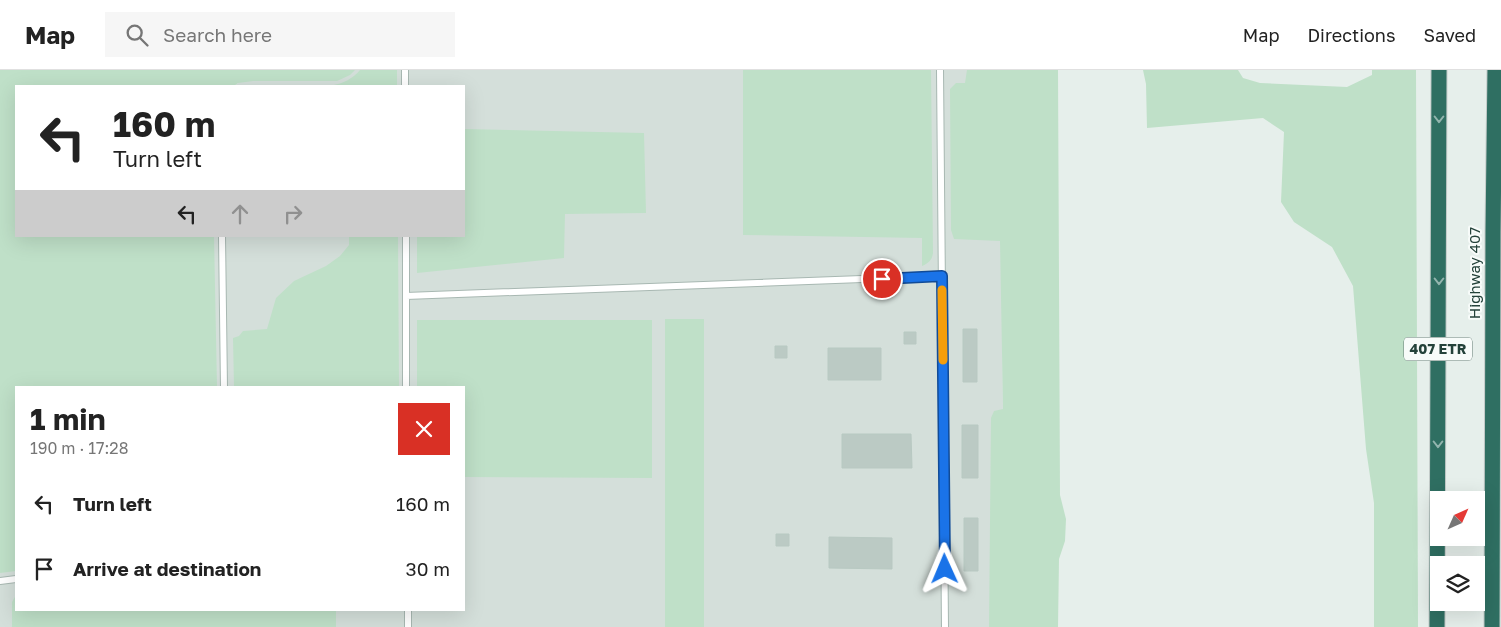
<!DOCTYPE html>
<meta charset="utf-8">
<style>
:root{--surface:#fff;--page:#f6f6f6;--text:#222;--muted:#767676;--line:#e0e0e0}
body{margin:0;font-family:"Golos Text",sans-serif;background:var(--page);color:var(--text);height:100vh;display:flex;flex-direction:column;font-size:19px;white-space:nowrap}
*{box-sizing:border-box;margin:0}
p{font-size:16px;color:var(--muted)}
.icon{flex:none;width:28px;height:28px;fill:none;stroke:currentColor;stroke-width:2;stroke-linecap:round;stroke-linejoin:round}
.map{position:relative;flex:1;overflow:hidden}
.drawer{position:absolute;left:15px;top:316px;width:450px;height:225px;display:flex;flex-direction:column;background:var(--surface);border-radius:0px;box-shadow:0 5px 20px #0002}
.drawer>*{flex:none}
.banner{position:absolute;left:15px;top:15px;width:450px;height:152px;border-radius:0px;box-shadow:0 5px 20px #0002;background:#fff;color:var(--text);overflow:hidden}
.needle{width:32px;rotate:45deg}
.buttons{position:absolute;left:1430px;top:421px;display:grid;gap:10px}
.buttons a{display:grid;place-items:center;width:55px;height:55px;border-radius:0px;background:var(--surface);box-shadow:0 5px 20px #0002;font-size:25px}
.pin{position:absolute;display:grid;place-items:center;width:42px;height:42px;color:#fff;margin:-21px;border:2px solid #fff;border-radius:50%;box-shadow:0 1px 5px #0007}
.me{position:absolute;width:55px;margin:-28px;rotate:359deg;stroke-linejoin:round;filter:drop-shadow(0 0 4px #0008)}
.turn{display:flex;align-items:center;gap:18px;height:105px;padding:0 15px;font-size:22px}
.turn .icon{width:65px;height:65px;stroke-width:2.5}
.turn b{display:block;font-size:35px;line-height:42px}
.lanes{display:flex;align-items:center;height:48px;padding:0 15px;background:#0003;justify-content:center;gap:25px;direction:ltr}
.lanes .off{opacity:.35}
.round{display:grid;place-items:center;flex:none;width:52px;height:52px;border-radius:0px;background:var(--page)}
.overview{display:flex;align-items:center;justify-content:space-between;height:85px;padding:0 15px}
h1{font-size:30px;font-weight:700;line-height:38px}
ul{padding:0;list-style:none}
li{display:flex;align-items:center;gap:15px;height:65px;padding:0 15px}
li div{flex:1}
li b{display:block;font-size:19px}
li em{font-style:normal}
header{display:flex;align-items:center;gap:30px;box-sizing:border-box;height:70px;padding:0 25px;background:var(--surface);border-bottom:1px solid var(--line)}
header strong{font-size:24px}
nav{display:flex;gap:28px;margin-inline-start:auto;font-size:18px}
.search{width:350px;height:45px;background:var(--page);display:flex;align-items:center;gap:12px;box-sizing:border-box;padding:0 18px;border-radius:0px;color:var(--muted);font-size:19px}
.map>svg:first-child{display:block}
.built{fill:#d4dfda}
.green{fill:#bfe0c8}
.building{fill:#bbcac4;stroke:#b8c9c2}
.lines{fill:none;stroke-linecap:round;stroke-linejoin:round}
.service-casing{stroke:#a8b8b2;stroke-width:8}
.motorway-casing{stroke:#c2cac8;stroke-width:17}
.service{stroke:#fff;stroke-width:6}
.motorway{stroke:#2f6f62;stroke-width:15}
.oneway{stroke:#93b5ae}
.route-casing{stroke:#114b97;stroke-width:12}
.route{stroke:#1a73e8;stroke-width:9}
.slow{stroke:#f59e0b;stroke-width:9}
.labels{text-anchor:middle;stroke-width:4;stroke-linejoin:round;paint-order:stroke}
.shield{fill:#f7fbf9;stroke:#637a73;stroke-width:1}
.shield-label{font-size:14px;font-weight:bold;fill:#24423a}
.street-label{font-size:15px;fill:#24423a;stroke:#f7fbf9}
</style>
<header>
<strong>Map</strong>
<div class="search"><svg class="icon" aria-label="search" viewBox="0 0 24 24"><circle cx="10" cy="10" r="6"/><path d="M15 15l6 6"/></svg>Search here</div>
<nav><a>Map</a><a>Directions</a><a>Saved</a></nav>
</header>
<div class="map">
<svg width="1501" height="557" viewBox="0 0 1501 557">
<rect width="100%" height="100%" fill="#e6efeb"/>
<!-- built -->
<path class="built" d="M235,0H1001L1003,344L1001,557H0V492L16,489V540H464V318L204,317V166H464V16H234L238,13Z"/>
<!-- green -->
<path class="green" d="M0,0H355L350,5L337,11H253L238,13L234,16H16V166H214L217,317L16,318V501L0,503Z
M360,0H397V16H285C311,16 342,22 360,0Z
M743,0H931L933,183C932,190 929,193 922,196V168L743,165Z
M967,0H1058L1060,425L1066,449L1065,471L1059,489L1058,557H989L991,348L994,341L1003,339L1000,171L954,169L951,160L950,19L956,13H965Z
M1143,0H1238L1243,8L1260,13L1347,17L1372,5V0H1416L1418,557H1374V433L1366,379L1353,216L1332,177L1294,152L1281,132L1284,62L1263,48L1147,58L1146,14Z
M464,59L644,63L646,143L565,144L564,188L417,203V166H464Z
M349,166H398L399,317H234L233,268L239,266L243,261L267,259L276,228L294,211L326,196L340,186L349,175Z
M665,249H704V557H665Z
M417,250H652V408L464,407V318L417,317Z
M16,525V540H336V557H12V532Z"/>
<!-- building -->
<path class="building" d="M963,259H977V312H963Z
M904,262H916V274H904Z
M775,276H787V288H775Z
M828,278H881V310H828Z
M962,355H978V408H962Z
M842,364H911L912,398H842Z
M964,448H978V501H964Z
M776,464H789V476H776Z
M829,467L892,468V499L829,498Z"/>
<g class="lines">
<!-- service casing -->
<g class="service-casing">
<path id="service" d="M405,0V16
M940,0L945,557
M222,166L224,318
M406,166V318
M406,226L942,206
M0,511L16,509
M408,540V557"/>
</g>
<!-- motorway casing -->
<g class="motorway-casing">
<path id="motorway" d="M1437,557L1439,0
M1492,557L1493,162L1495,0"/>
</g>
<!-- service -->
<use href="#service" class="service"/>
<!-- motorway -->
<use href="#motorway" class="motorway"/>
</g>
<!-- one-way arrows -->
<defs><path id="oneway-chevron" d="M-2-3.5L2.5 0L-2 3.5" fill="none" stroke-width="1.6" stroke-linecap="round" stroke-linejoin="round" transform="scale(1.25)"/></defs>
<g class="oneway">
<use href="#oneway-chevron" transform="translate(1439 49) rotate(90)"/>
<use href="#oneway-chevron" transform="translate(1439 211) rotate(90)"/>
<use href="#oneway-chevron" transform="translate(1438 374) rotate(90)"/>
</g>
<g class="lines">
<!-- route casing -->
<g class="route-casing">
<path id="route" d="M882,209L942,206L945,499"/>
</g>
<!-- route -->
<use href="#route" class="route"/>
<!-- slow -->
<path class="slow" d="M942,220L943,290"/>
</g>
<g class="labels">
<!-- shield labels -->
<rect class="shield" x="1404" y="267.5" width="68" height="23" rx="4"/>
<g class="shield-label">
<text x="1438" y="284">407 ETR</text>
</g>
<!-- street labels -->
<g class="street-label">
<text transform="translate(1475 203) rotate(-90)" y="5">Highway 407</text>
</g>
</g>
</svg>
<div class="buttons">
<a><svg class="needle" viewBox="-14 -14 28 28"><path d="M0-13l5 13h-10z" fill="#e53935"/><path d="M0 13l5-13h-10z" fill="#767676"/></svg></a>
<a><svg class="icon" aria-label="layers" viewBox="0 0 24 24"><path d="M12 4l9 5-9 5-9-5zM3 14l9 5 9-5"/></svg></a>
</div>
<div class="pin" style="left:882px;top:209px;background:#d93025"><svg class="icon" aria-label="arrive" viewBox="0 0 24 24"><path d="M6 21V4h12l-3 4 3 4H6"/></svg></div>
<svg class="me" style="left:945px;top:499px" viewBox="-20 -20 40 40"><path d="M0-17L14 15 0 8-14 15z" fill="#1a73e8" stroke="#fff" stroke-width="4"/></svg>
<div class="banner">
<div class="turn"><svg class="icon" aria-label="left" viewBox="0 0 24 24"><path d="M17 20v-9H6M10 6l-5 5 5 5"/></svg><div><b>160 m</b>Turn left</div></div>
<div class="lanes"><svg class="icon" aria-label="left" viewBox="0 0 24 24"><path d="M17 20v-9H6M10 6l-5 5 5 5"/></svg><svg class="icon off" aria-label="ahead" viewBox="0 0 24 24"><path d="M12 20V5M6 11l6-6 6 6"/></svg><svg class="icon off" aria-label="right" viewBox="0 0 24 24"><path d="M7 20v-9h11M14 6l5 5-5 5"/></svg></div>
</div>
<section class="drawer">
<div class="overview"><div><h1>1 min</h1><p>190 m · 17:28</p></div><a class="round" style="background:#d93025;color:#fff"><svg class="icon" aria-label="close" viewBox="0 0 24 24"><path d="M6 6l12 12M18 6L6 18"/></svg></a></div>
<ul>
<li><svg class="icon" aria-label="left" viewBox="0 0 24 24"><path d="M17 20v-9H6M10 6l-5 5 5 5"/></svg><div><b>Turn left</b></div><em>160 m</em></li>
<li><svg class="icon" aria-label="arrive" viewBox="0 0 24 24"><path d="M6 21V4h12l-3 4 3 4H6"/></svg><div><b>Arrive at destination</b></div><em>30 m</em></li>
</ul>
</section>
</div>
